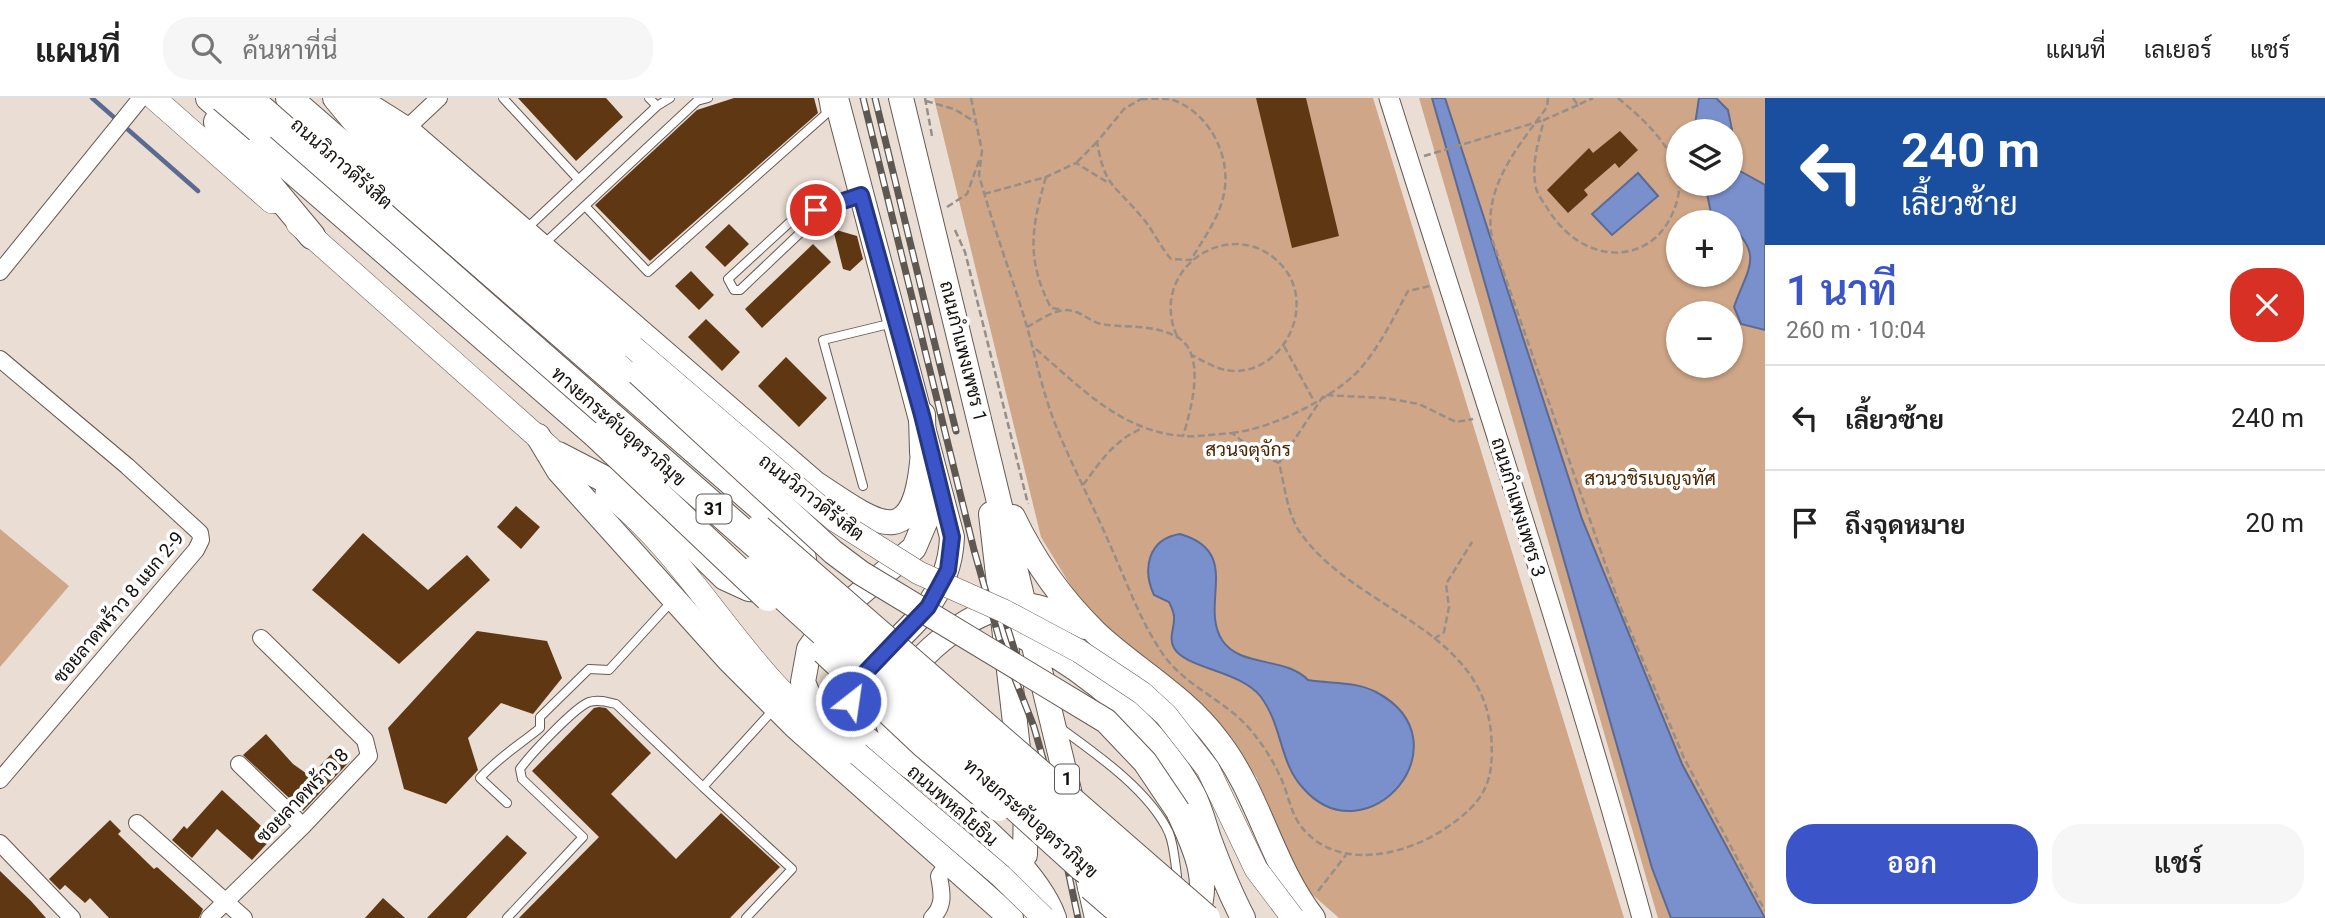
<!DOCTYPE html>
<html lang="th">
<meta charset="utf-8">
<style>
:root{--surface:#fff;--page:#f6f6f6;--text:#222;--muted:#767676;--line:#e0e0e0;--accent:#3b55c8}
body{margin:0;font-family:Roboto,Sarabun,sans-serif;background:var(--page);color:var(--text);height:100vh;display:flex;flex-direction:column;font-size:26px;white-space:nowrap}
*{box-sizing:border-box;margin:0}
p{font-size:23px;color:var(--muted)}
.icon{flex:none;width:38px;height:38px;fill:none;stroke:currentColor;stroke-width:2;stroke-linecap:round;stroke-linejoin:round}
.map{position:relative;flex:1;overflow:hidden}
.side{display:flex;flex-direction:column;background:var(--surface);width:560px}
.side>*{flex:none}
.top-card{background:#1a4fa0;color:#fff;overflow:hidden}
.tools{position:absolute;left:1666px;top:21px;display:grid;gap:14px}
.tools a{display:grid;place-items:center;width:77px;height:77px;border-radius:50%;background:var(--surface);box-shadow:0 2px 5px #0004;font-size:35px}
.pin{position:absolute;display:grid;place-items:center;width:60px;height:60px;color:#fff;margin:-30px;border:4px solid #fff;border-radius:50%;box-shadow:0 2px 7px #0007}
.me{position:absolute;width:77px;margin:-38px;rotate:30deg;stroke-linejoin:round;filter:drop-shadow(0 0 5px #0008)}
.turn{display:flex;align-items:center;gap:24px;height:147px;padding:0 21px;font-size:32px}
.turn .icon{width:91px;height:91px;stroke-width:2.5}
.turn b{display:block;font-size:49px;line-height:60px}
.round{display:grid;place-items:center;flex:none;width:74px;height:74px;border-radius:28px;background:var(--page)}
.overview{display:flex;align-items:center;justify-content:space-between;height:119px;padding:0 21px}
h1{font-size:42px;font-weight:600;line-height:52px;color:var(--accent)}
.primary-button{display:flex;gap:14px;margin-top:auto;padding:14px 21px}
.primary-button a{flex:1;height:80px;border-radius:28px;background:var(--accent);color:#fff;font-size:28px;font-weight:600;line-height:80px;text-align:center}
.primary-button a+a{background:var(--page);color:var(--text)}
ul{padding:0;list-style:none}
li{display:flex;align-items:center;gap:21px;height:105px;padding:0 21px;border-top:2px solid var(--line)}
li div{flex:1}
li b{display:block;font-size:26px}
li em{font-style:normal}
header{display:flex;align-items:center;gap:42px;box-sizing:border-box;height:98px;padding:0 35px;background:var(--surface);border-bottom:2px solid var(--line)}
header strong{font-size:33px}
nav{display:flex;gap:38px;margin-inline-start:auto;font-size:24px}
.search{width:490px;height:63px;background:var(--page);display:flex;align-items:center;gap:18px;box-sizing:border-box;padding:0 24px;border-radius:28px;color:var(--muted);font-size:26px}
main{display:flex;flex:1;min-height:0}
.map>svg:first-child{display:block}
.green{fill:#cfa688;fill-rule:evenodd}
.water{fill:#7a90cd;stroke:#5b6a93;stroke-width:2}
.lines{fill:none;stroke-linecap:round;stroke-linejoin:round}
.stream{stroke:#5b6a93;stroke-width:4.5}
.building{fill:#603713}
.service-casing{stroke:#655a52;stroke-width:10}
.minor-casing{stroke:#655a52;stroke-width:18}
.tertiary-casing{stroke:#655a52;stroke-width:21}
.secondary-casing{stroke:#655a52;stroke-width:24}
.primary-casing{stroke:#655a52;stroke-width:26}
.trunk-casing{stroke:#655a52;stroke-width:28}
.path{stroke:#988e88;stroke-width:2.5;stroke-dasharray:7 3.5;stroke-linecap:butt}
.service{stroke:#fff;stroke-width:8}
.minor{stroke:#fff;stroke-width:16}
.tertiary{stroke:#fff;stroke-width:19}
.secondary{stroke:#fff;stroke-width:23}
.primary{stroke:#fff;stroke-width:24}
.trunk{stroke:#fff;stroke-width:26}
.rail-casing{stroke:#5e5752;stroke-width:7}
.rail{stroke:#fff;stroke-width:4.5;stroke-dasharray:13;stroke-linecap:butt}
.secondary-bridge-casing{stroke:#655a52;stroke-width:24;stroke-linecap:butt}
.primary-bridge-casing{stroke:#655a52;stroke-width:26;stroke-linecap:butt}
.trunk-bridge-casing{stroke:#655a52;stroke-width:28;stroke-linecap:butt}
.motorway-bridge-casing{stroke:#655a52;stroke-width:30;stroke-linecap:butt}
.secondary-bridge{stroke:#fff;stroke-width:23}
.primary-bridge{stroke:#fff;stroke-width:24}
.trunk-bridge{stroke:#fff;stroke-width:26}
.motorway-bridge{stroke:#fff;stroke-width:28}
.route-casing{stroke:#263782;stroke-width:18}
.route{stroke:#3b55c8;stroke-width:12}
.labels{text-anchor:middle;stroke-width:7;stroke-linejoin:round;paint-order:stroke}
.shield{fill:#fff;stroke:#5a5856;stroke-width:2}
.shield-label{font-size:18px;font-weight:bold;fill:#14100d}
.street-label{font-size:19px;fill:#14100d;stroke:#fff}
.park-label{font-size:19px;fill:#4b2400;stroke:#fff}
</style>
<header>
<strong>แผนที่</strong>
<div class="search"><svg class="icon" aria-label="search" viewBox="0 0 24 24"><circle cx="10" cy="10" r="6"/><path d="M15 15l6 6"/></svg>ค้นหาที่นี่</div>
<nav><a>แผนที่</a><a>เลเยอร์</a><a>แชร์</a></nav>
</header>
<main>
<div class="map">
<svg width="1765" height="820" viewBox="0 0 1765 820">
<rect width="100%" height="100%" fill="#eaddd4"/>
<!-- green -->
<path class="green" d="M934,0H1373L1624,820H1339L1298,784L1273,740L1257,680L1219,624L1146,574L1080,503L1041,439Z
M1419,0H1765V820H1658ZM1678,33H1731V86H1678ZM1678,124H1731V177H1678ZM1678,215H1731V268H1678Z
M0,431L69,488L0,569Z"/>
<!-- water -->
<path class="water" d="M1432,0H1445L1582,421L1682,666L1765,820H1671L1652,770Z
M1699,0H1716L1728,12L1732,32L1731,35L1694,33Z
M1731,68L1765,87V232L1741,226L1734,209C1746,173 1765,158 1731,128V124L1711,115L1705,86H1731Z
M1638,75L1658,98L1612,137L1592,116Z
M1180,436C1243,454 1199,506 1222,542C1240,570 1285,558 1308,582C1331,586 1355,583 1376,594C1470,644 1367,763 1303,690C1279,664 1283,629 1261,599C1240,572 1186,571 1174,550C1168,539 1175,530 1174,519C1174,514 1171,508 1169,504L1154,497C1142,471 1148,441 1180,436Z"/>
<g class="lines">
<!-- stream -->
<path class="stream" d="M92,0L198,93"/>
</g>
<!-- building -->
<path class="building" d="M518,0H606L623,19L576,63Z
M734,0H814L818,15L650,163L595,107L697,12Z
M1256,0H1306L1339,138L1292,150Z
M1620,33L1638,52L1619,70L1615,65L1584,92L1588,97L1568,115L1547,92L1589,50L1593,55Z
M729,126L749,146L725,169L705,149Z
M833,131L857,138L863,161L850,173L843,171Z
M813,146L831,164L762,230L745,211Z
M691,173L714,197L699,212L675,188Z
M706,221L740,254L722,273L688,239Z
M786,259L827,300L799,329L758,288Z
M516,408L540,429L521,451L497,429Z
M363,435L428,492L467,457L490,482L399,566L312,492Z
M477,533L547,543L562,580L533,616L501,605L468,640L478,672L446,706L404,691L388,630Z
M599,609L606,610L651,655L611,696L676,761L721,715L780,769L730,820H519L599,739L532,673L594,610Z
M266,636L293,666L310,678L336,651L350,663L303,713L243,657Z
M222,692L273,739L252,762L217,731L192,760L172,742L184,728L187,731Z
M110,722L121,733L118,736L154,771L157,769L203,811L199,820H109L90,800L85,805L65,787L60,792L49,781Z
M507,737L527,755L466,820H427Z
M0,773L31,803L46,820H0Z
M383,800L405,820H365Z"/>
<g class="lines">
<!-- service casing -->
<g class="service-casing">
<path id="service" d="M503,0L578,81
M649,0L657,8
M585,108L648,174L826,16L823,0
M807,122L789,125L728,181L734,192H740L799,136L816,112L858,98
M525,132L657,8L670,0
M545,145L697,3L708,0
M863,388L823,242L893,225
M1059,629C1095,655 1150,693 1169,735C1174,747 1175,764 1177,778L1174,784
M507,705L480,680C499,659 518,648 540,630V619L589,571L609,572L673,502
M507,820L583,739L522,681L520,671C530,657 574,610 589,604C598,601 608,604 616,606L703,689
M746,820L792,771L703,689L774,611"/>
</g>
<!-- minor casing -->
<g class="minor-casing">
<path id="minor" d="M406,31L439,0
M0,174L141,0
M0,261L127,368L200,435L201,442L196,452L0,682
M239,666L303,728
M137,725L244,820
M0,745L72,820
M209,820L303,728L369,658L365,642L261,540
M932,820C945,807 942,795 939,778L949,764"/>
</g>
<!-- tertiary casing -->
<g class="tertiary-casing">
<path id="tertiary" d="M1389,0C1475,273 1566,544 1642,820"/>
</g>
<!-- secondary casing -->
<g class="secondary-casing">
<path id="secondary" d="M154,0L272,104
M351,7L633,249
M298,126L550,350
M607,395C674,448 716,521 773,584C797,611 830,632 858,656"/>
</g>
<!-- primary casing -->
<g class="primary-casing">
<path id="primary" d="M335,0L383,58L638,275
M357,0L406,31L815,385C877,426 915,459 923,354
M836,0L952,439C951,467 942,490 925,512C905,541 827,592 857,631C875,653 905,662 926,680C967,716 1036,769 1054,820
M901,0L1074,713
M538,338L559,373L729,562L796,629L1011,820
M991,416L1020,668
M1013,419C1034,463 1063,503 1097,536C1136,572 1185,599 1217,642C1259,695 1271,766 1313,820
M1026,540C1092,576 1156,629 1193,696C1200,709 1204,726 1209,741C1219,768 1230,795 1243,820
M818,621L803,584L809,551L831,520L914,450L926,422V387
M910,664C901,650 886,633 887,616C888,610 894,602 896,596C916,555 976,506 1024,507C1044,508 1067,520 1085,529
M1178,713C1193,746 1213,784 1195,820
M1009,776L1025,757L1026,704
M1087,776L1097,820"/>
</g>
<!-- trunk casing -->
<g class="trunk-casing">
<path id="trunk" d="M209,0L597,338
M289,0L784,430C797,444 804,453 804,472L796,478
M217,24L312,138
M922,317L923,354
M558,357L616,387L683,438L725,479L749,490L761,491"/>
</g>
<!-- path -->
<path class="path" d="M925,0L932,38
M971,0L982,53L979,77C993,129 1012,178 1027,229C1036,261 1043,296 1056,328C1072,368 1093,407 1110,447C1127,484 1141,526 1165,559C1188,590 1229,604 1253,635C1263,647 1272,661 1279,676C1287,691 1290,713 1300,727C1334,773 1401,759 1443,732C1485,704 1495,685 1491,635C1482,530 1356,512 1302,437C1287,418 1285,388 1279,365L1259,356L1232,335C1216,336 1199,339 1183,338C1118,333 1078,286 1031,247
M1548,0L1547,9C1518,49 1480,92 1493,144L1620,508L1684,660L1765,813
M1573,0L1578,7L1593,0
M1618,0C1643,21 1666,42 1678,72
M1141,1C1151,1 1164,0 1173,2C1207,14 1229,53 1225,89C1222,117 1204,139 1191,162L1171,161C1159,147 1152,130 1140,117C1113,85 1105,89 1097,44L1124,11Z
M926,3L954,11L977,25
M1578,7L1544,22C1538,45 1531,66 1536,90C1538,98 1545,106 1549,113C1591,178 1672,165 1680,86
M1424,58L1544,22
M1077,64L1097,44
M1046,79C1031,131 1026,161 1051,210L1060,211
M984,96L1046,79L1076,65L1107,84
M947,109L967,96L980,60
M955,132L965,154L1028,406
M1027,229C1042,221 1059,207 1076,214C1085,217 1092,224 1101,226C1125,230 1152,226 1175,238C1208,253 1191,312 1183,338
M1177,238C1146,169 1236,112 1284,170C1315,208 1285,272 1236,273C1219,273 1207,265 1192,257
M1284,248L1314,303
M1232,335C1271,331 1334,300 1360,271C1380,248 1394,219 1408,193L1430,188
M1279,365L1324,297L1385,300L1419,306L1456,324L1473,321
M1083,387C1101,363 1114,342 1143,330
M1434,541L1444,534L1449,509L1446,486L1472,444
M1318,793L1346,757"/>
<!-- service -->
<use href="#service" class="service"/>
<!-- minor -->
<use href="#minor" class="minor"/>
<!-- tertiary -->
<use href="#tertiary" class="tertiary"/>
<!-- secondary -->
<use href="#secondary" class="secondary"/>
<!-- primary -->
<use href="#primary" class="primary"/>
<!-- trunk -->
<use href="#trunk" class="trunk"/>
<!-- rail casing -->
<g class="rail-casing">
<path id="rail" d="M863,0L974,452L999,540L1034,629L1049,682L1078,820
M875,0L956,333
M1000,506L1019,566"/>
</g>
<!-- rail -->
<use href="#rail" class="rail"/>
<!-- secondary-bridge casing -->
<g class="secondary-bridge-casing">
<path id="secondary-bridge" d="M633,249L835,422L919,475L1004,513L1079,553L1142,595L1166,617L1208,671L1256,771L1293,820
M858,656L1001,778L1044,820"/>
</g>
<!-- primary-bridge casing -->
<g class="primary-bridge-casing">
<path id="primary-bridge" d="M638,275L833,454L861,475L1106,623L1145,664L1178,713"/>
</g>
<!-- trunk-bridge casing -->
<g class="trunk-bridge-casing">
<path id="trunk-bridge" d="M597,338L768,500
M759,430L1207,820
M824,553L923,646L998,710
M1091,789L1127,820"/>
</g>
<!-- motorway-bridge casing -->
<g class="motorway-bridge-casing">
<path id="motorway-bridge" d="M223,0L259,31
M248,0L1182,820
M755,472L1081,768L1153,820"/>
</g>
<!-- secondary-bridge -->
<use href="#secondary-bridge" class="secondary-bridge"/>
<!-- primary-bridge -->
<use href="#primary-bridge" class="primary-bridge"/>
<!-- trunk-bridge -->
<use href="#trunk-bridge" class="trunk-bridge"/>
<!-- motorway-bridge -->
<use href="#motorway-bridge" class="motorway-bridge"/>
</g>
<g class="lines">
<!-- route casing -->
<g class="route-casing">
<path id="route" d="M816,112L861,97L922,317L952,439L948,472L928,509L864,576L851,603"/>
</g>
<!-- route -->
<use href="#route" class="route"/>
</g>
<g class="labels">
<!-- shield labels -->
<g class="shield">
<rect x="696.5" y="396.5" width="35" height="29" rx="5"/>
<rect x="1055" y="666.5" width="24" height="29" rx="5"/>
</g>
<g class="shield-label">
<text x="714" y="417">31</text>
<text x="1067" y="687">1</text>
</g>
<!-- street labels -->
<g class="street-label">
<text transform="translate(342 65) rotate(41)" y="7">ถนนวิภาวดีรังสิต</text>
<text transform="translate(964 253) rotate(76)" y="7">ถนนกำแพงเพชร 1</text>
<text transform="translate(619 328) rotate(41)" y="7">ทางยกระดับอุตราภิมุข</text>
<text transform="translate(812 399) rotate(38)" y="7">ถนนวิภาวดีรังสิต</text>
<text transform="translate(1519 409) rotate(73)" y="7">ถนนกำแพงเพชร 3</text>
<text transform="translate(118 509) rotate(-50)" y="7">ซอยลาดพร้าว 8 แยก 2-9</text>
<text transform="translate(302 697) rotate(-46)" y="7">ซอยลาดพร้าว 8</text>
<text transform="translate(953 707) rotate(41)" y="7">ถนนพหลโยธิน</text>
<text transform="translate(1031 720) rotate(41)" y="7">ทางยกระดับอุตราภิมุข</text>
</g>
<!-- park labels -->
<g class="park-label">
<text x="1248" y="358">สวนจตุจักร</text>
<text x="1650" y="387">สวนวชิรเบญจทัศ</text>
</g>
</g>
</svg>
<div class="tools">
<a><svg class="icon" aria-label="layers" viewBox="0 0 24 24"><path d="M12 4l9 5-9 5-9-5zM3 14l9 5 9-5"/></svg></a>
<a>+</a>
<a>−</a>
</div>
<div class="pin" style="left:816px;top:112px;background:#d93025"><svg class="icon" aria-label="arrive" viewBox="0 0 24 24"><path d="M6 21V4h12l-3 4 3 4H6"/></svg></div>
<svg class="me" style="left:851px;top:603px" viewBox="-20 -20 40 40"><circle r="17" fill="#3b55c8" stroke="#fff" stroke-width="3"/><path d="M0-11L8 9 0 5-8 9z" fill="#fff"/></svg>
</div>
<section class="side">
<div class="top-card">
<div class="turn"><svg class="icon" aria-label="left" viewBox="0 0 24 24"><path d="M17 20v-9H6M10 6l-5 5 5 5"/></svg><div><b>240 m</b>เลี้ยวซ้าย</div></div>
</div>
<div class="overview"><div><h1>1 นาที</h1><p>260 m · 10:04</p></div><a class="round" style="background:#d93025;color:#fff"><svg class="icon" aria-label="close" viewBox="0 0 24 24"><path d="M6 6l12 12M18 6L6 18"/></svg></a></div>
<ul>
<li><svg class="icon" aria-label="left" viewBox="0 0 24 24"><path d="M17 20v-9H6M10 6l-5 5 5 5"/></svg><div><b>เลี้ยวซ้าย</b></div><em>240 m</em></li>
<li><svg class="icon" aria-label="arrive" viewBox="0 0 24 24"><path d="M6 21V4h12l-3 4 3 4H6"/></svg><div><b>ถึงจุดหมาย</b></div><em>20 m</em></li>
</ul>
<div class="primary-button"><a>ออก</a><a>แชร์</a></div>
</section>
</main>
